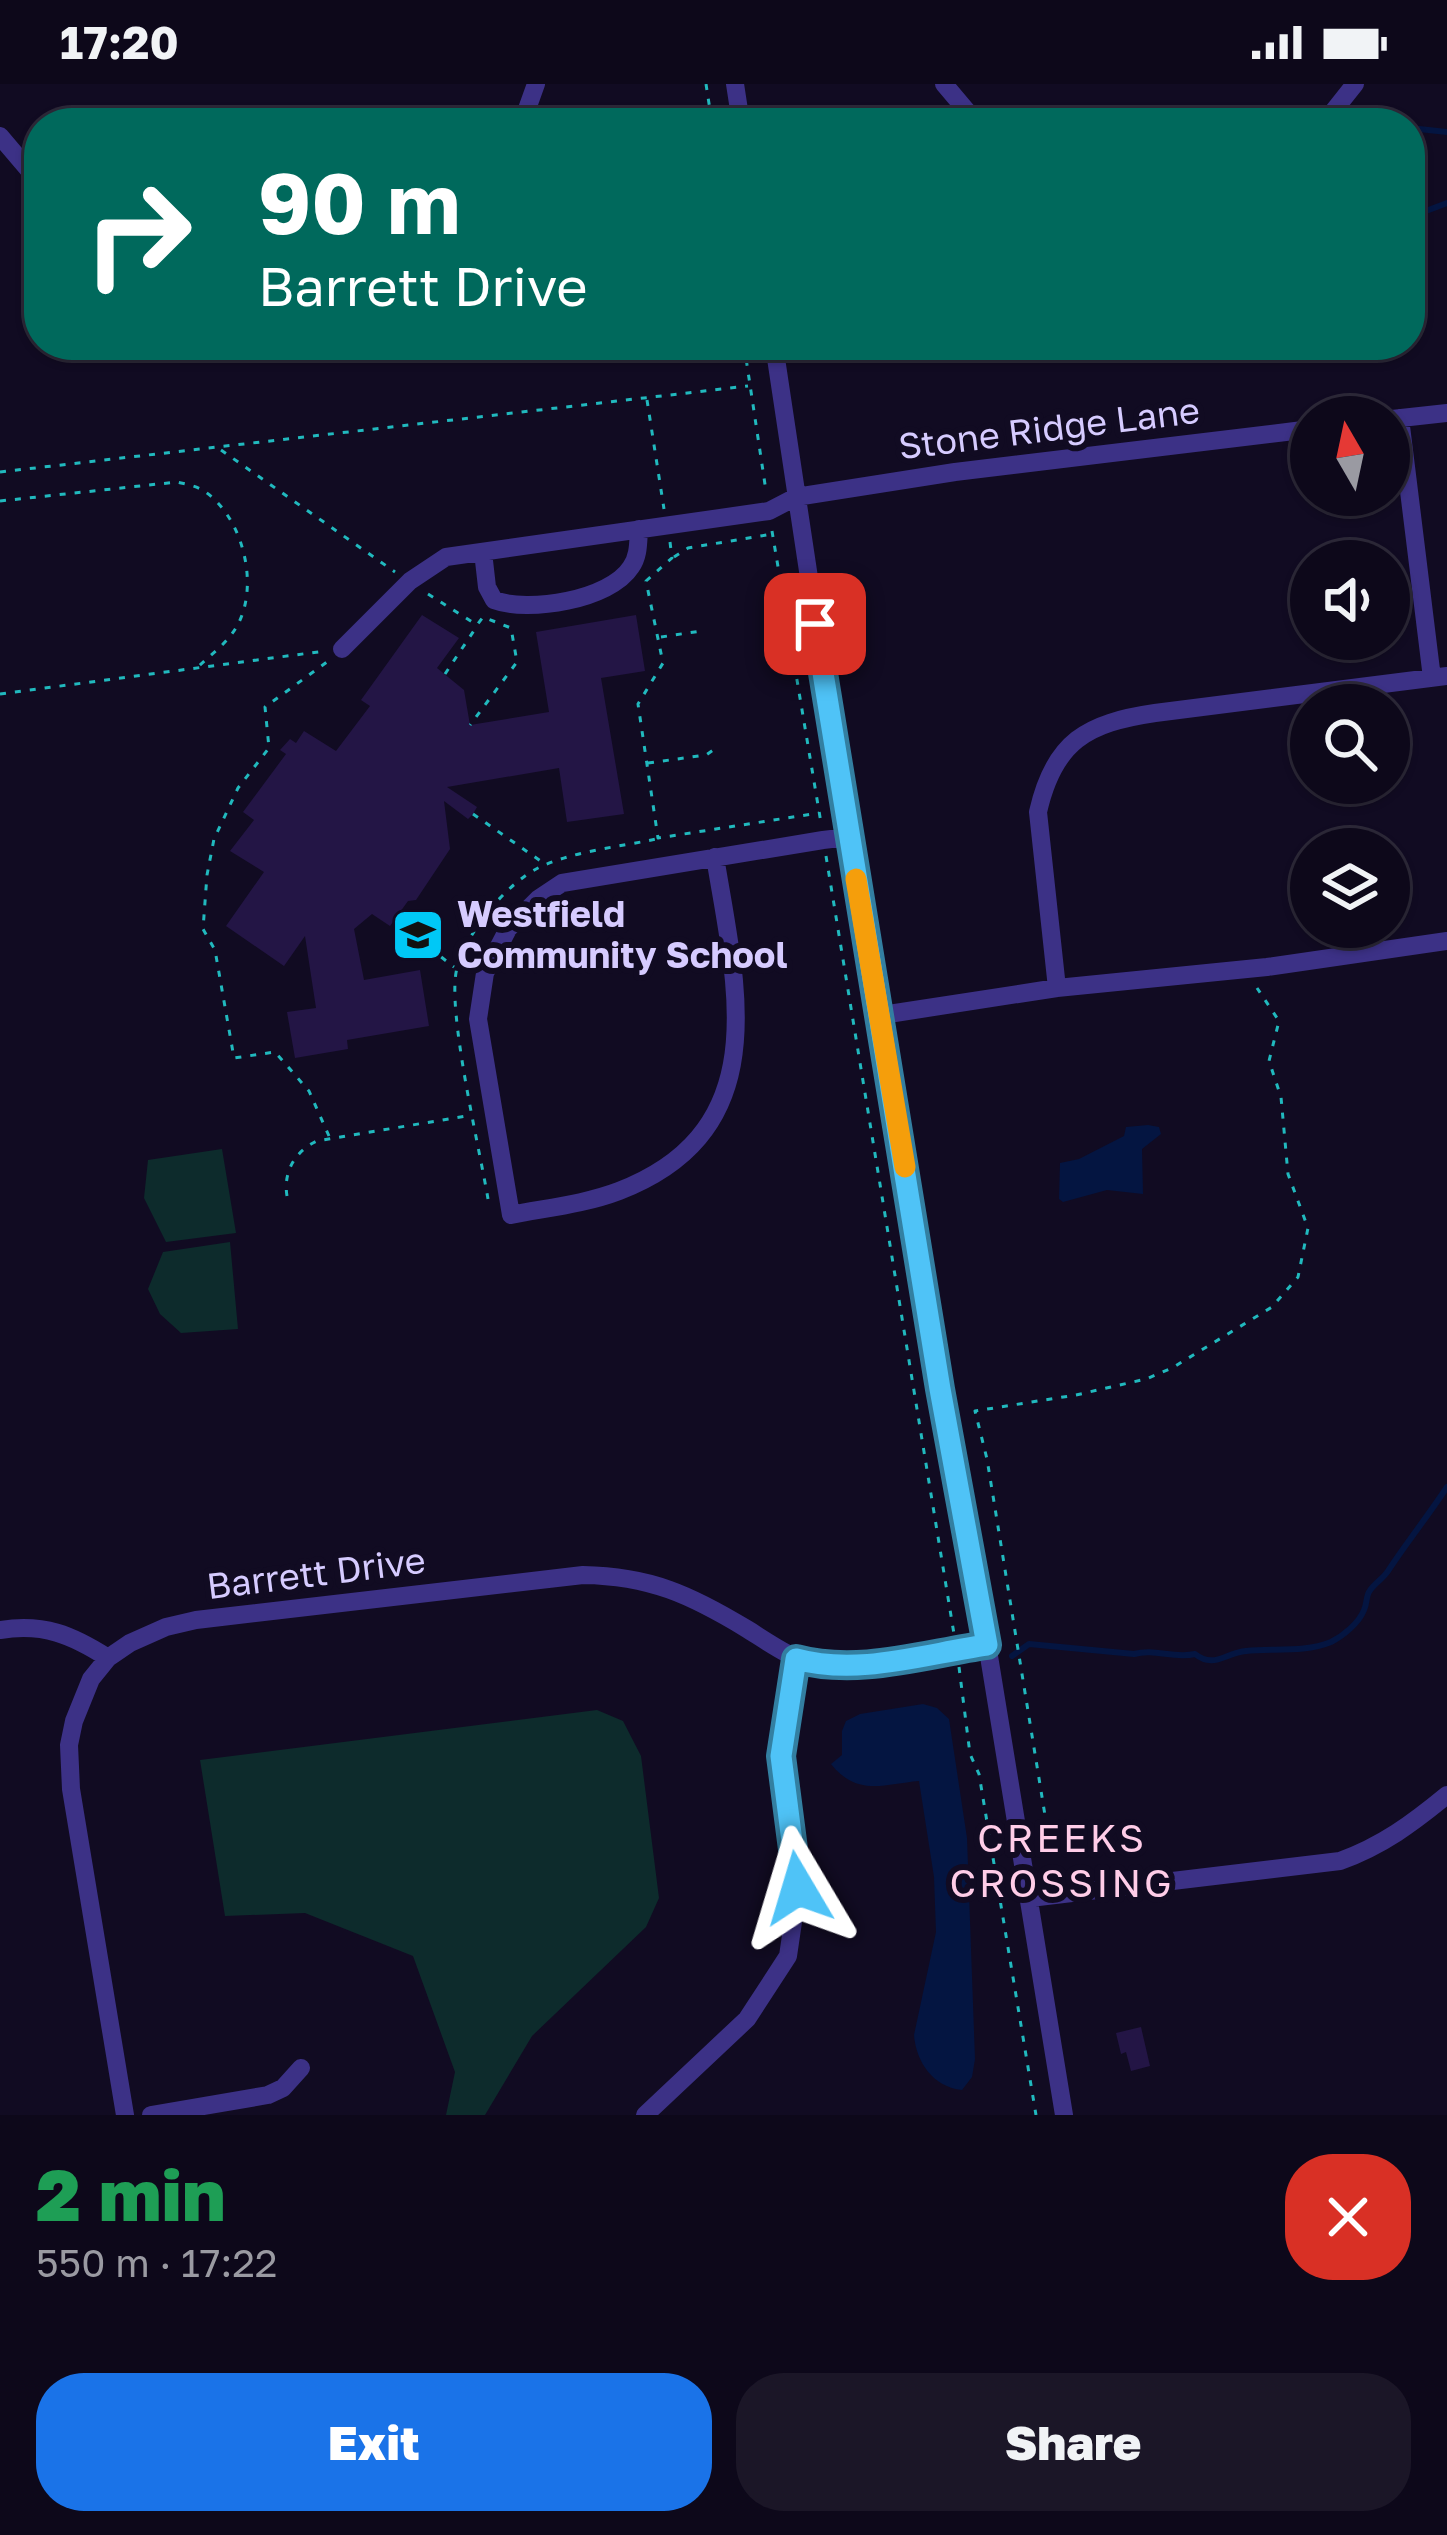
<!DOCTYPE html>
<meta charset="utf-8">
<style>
:root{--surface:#0d081a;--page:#1b1627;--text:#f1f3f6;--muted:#9a9aa2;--line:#2d2939;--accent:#1a73e8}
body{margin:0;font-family:"Golos Text",sans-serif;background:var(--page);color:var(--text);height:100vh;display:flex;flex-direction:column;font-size:45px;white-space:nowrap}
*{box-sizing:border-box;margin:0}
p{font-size:39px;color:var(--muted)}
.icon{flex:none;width:66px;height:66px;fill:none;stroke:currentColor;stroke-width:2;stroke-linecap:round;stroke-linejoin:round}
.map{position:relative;height:2031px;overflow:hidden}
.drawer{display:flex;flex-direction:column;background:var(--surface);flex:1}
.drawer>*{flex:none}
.top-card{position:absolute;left:24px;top:24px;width:1401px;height:252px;border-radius:48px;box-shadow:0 3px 9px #0004,0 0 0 3px var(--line);background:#00695c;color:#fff;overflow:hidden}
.needle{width:78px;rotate:351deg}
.controls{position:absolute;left:1290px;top:312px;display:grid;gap:24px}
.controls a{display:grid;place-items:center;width:120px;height:120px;border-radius:50%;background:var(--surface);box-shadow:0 3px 9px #0004,0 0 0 3px var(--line);font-size:60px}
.pin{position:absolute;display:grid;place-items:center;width:102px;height:102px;color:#fff;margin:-51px;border-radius:24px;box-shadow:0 6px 18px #0006}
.me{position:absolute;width:132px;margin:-66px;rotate:353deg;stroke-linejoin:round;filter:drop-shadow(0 0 9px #0008)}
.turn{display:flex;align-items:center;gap:42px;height:252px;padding:0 36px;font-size:54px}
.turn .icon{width:156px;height:156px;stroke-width:2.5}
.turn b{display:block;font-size:84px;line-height:102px}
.round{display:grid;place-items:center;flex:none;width:126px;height:126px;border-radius:48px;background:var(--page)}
.head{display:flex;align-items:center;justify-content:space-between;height:204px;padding:0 36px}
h1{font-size:72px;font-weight:800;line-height:90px;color:#1e9e55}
.primary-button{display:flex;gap:24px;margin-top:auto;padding:24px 36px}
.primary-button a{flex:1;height:138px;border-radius:48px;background:var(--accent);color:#fff;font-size:48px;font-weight:800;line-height:138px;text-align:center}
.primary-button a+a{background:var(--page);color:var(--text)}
.status{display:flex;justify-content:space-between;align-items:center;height:84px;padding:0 60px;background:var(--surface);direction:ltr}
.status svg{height:33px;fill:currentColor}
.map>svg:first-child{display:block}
.green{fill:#0d2b2c}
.water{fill:#041541}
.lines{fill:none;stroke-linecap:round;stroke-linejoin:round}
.stream{stroke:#041541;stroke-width:6}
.building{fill:#231545}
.path{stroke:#21b9be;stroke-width:3;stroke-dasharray:6 9;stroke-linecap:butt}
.minor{stroke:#3c3186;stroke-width:18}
.route-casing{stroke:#337fa1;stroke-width:30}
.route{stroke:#4fc3f7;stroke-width:21}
.slow{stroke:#f59e0b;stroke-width:21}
.labels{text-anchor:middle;stroke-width:12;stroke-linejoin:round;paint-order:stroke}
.street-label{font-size:36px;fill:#d6cbff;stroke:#110b22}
.poi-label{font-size:36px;font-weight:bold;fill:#d6cbff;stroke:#110b22;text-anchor:start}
.neighbourhood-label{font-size:39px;letter-spacing:3px;fill:#ffcde8;stroke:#110b22}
</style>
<div class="status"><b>17:20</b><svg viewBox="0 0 49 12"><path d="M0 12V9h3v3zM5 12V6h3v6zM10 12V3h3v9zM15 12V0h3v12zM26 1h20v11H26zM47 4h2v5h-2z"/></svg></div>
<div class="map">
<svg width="1447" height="2031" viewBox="0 0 1447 2031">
<rect width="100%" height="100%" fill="#110b22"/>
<!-- green -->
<path class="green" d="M222,1065L236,1149L166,1158L144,1114L148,1076Z
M230,1158L238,1245L181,1249L160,1230L148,1205L163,1168Z
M597,1626L623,1637L641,1672L659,1814L646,1843L532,1952L485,2031H446L455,1988L413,1872L305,1829L225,1832L200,1676Z"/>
<!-- water -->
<path class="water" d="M1148,1041L1159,1043L1161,1050L1142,1065L1143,1110L1107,1106L1063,1118L1059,1115L1060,1079L1079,1075L1124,1052L1126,1043Z
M923,1620L937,1624L949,1635L967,1754L975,1975L972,1993L962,2006C933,2003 916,1978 914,1951L936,1848L934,1793L919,1697C884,1700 857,1713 831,1680L842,1671V1647L846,1637L860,1630Z"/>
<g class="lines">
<!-- stream -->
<path class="stream" d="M1384,37L1390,39
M1410,44L1447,48
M1410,133L1447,119
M1012,1572L1029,1560L1134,1570C1155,1564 1173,1575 1195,1570C1214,1585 1225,1569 1246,1567C1274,1564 1304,1569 1331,1558C1343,1552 1359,1539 1364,1526C1367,1520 1366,1513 1369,1508C1373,1500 1383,1495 1388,1487C1407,1458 1428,1432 1447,1403"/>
</g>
<!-- building -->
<path class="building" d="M422,531L459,554L437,584L464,606L470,641L549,628L536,548L636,531L645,587L601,594L624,730L567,738L559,684L447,703L477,723L473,730L468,735L444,717L450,765L416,816L408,817L390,842L372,830L354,845L364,896L420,886L429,942L347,956L348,965L295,974L287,928L316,924L305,852L284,882L226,842L264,788L230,767L254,736L243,728L286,670L280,666L290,655L296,659L304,647L336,667L370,622L361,616Z
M1141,1943L1150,1982L1131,1987L1126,1968L1121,1970L1116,1949Z"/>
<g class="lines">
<!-- path -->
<path class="path" d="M706,0L712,39
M744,261L766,407
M647,316L664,425
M221,366L395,488
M0,388L748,302
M0,417L177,398C185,400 197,402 204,407C245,434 263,511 231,551C222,563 208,573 197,584
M772,447L821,739
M670,458L672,474L646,497L663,579L638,620L658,754L819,729
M674,473L688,464L773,450
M428,510L477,541L483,533L511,544L517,578L470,641
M661,553L701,547
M445,590L477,542
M0,610L325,567
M648,679L706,671L719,662
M473,730L545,780
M826,772L954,1550
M394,836L454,883
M329,1052L309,1007L275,968L234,974L215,866L203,845L207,791L214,755L238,704L269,664L265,623L331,575
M287,1112C283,1088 295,1067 317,1057L472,1031
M488,1115C480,1066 446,925 457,884C467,848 505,801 538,784C573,767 619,763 656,755
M959,1583L970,1670L979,1690L1036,2031
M1039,1764L1050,1762L987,1375L975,1327L1076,1311L1146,1295L1172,1284L1272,1223L1298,1193L1308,1144L1288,1090L1281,1013L1269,977L1279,937L1257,904"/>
<!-- minor -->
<path class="minor" d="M735,0L741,39
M944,0L977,39
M522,39L536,0
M1324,39L1355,0
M0,52L39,98
M774,261L848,753L882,931L940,1305L987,1560L1064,2031
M1400,334L1432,594
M1392,335L1447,329
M483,468L487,503L494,516C528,529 610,516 631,483C639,472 638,458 639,445
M342,565L410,497L446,473L769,427L796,413L955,388L1311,345
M715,773C736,902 777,1046 619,1107C585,1120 546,1124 511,1131L478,935L485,889L508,845L538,815L562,799L823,756L848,753
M1057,904L1038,728C1054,657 1087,639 1155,629L1447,592
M882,931L1057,904L1267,883L1447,857
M0,1546C44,1539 72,1551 108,1574
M1030,1814L1340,1777C1382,1762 1413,1739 1447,1711
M125,2031L71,1705L69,1661L74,1637L91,1595L108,1574L130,1559L166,1543L196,1536L583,1491C650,1492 691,1511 747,1545C771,1560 794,1577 822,1582C871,1590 938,1568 987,1560
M151,2031L268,2011L283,2004L301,1984
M645,2031L747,1935L788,1872L798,1804L781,1671L796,1575"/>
</g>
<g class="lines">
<!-- route casing -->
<g class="route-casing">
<path id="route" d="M798,1804L781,1672L796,1575C859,1592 924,1570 987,1561L940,1305L815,540"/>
</g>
<!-- route -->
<use href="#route" class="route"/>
<!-- slow -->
<path class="slow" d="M856,795L905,1083"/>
</g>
<!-- icons -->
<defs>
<g id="school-square" transform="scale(2.7)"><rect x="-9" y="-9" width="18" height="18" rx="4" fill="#00c8f6" stroke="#110b22"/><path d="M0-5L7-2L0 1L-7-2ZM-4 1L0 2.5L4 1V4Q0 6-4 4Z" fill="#111"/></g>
</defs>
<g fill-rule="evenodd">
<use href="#school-square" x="418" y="851"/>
</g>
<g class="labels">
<!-- street labels -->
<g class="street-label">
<text transform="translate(1049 344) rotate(-7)" y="13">Stone Ridge Lane</text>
<text transform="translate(316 1489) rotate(-7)" y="13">Barrett Drive</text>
</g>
<!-- poi labels -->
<g class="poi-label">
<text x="457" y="843">Westfield<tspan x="457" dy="41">Community School</tspan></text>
</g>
<!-- neighbourhood labels -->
<g class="neighbourhood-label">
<text x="1062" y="1768">CREEKS<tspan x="1062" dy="45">CROSSING</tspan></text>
</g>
</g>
</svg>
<div class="controls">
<a><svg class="needle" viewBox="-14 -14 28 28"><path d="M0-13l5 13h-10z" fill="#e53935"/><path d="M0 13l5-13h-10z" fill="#9a9aa2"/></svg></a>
<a><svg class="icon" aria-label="sound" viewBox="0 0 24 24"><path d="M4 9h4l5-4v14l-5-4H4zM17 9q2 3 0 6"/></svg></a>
<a><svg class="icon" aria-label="search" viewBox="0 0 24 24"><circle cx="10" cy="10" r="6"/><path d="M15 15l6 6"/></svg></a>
<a><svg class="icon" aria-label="layers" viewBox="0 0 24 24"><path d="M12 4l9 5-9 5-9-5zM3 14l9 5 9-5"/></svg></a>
</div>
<div class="pin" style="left:815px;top:540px;background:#d93025"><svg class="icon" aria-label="arrive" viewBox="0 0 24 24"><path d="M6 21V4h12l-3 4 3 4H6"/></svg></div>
<svg class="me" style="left:798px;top:1804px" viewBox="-20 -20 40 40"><path d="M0-17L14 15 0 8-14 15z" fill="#4fc3f7" stroke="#fff" stroke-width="4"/></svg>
<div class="top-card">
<div class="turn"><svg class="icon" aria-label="right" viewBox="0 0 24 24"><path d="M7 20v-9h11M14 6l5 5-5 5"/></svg><div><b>90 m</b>Barrett Drive</div></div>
</div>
</div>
<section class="drawer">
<div class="head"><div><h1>2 min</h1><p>550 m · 17:22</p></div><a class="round" style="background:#d93025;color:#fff"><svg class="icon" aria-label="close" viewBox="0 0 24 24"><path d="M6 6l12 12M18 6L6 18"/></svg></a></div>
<div class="primary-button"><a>Exit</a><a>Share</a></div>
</section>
